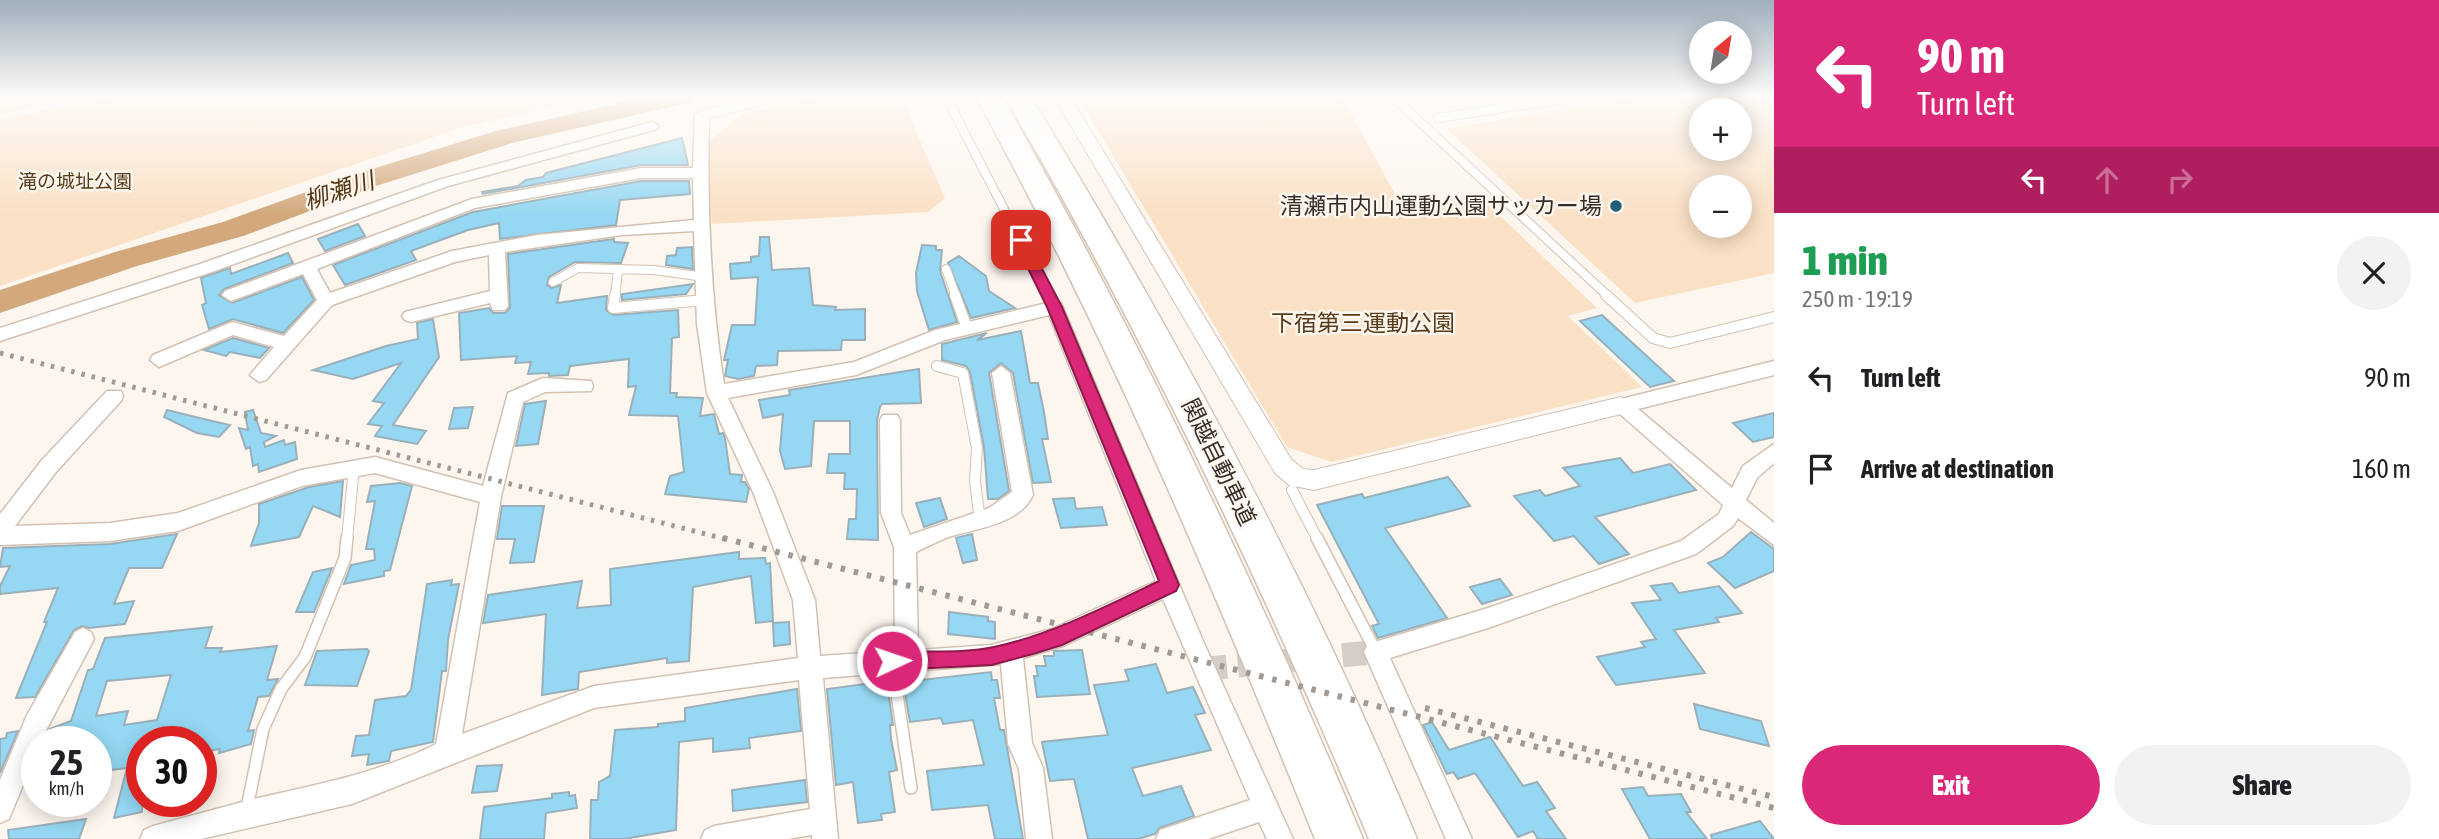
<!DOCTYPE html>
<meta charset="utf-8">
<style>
:root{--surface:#fff;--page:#f2f2f2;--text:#202124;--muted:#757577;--accent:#db2777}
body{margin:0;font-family:"Asap Condensed","Noto Sans JP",sans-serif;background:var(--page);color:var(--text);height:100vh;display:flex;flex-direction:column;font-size:26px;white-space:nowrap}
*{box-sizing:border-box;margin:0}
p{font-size:23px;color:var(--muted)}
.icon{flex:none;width:38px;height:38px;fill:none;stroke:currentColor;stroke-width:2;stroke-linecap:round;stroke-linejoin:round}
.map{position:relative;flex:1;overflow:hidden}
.drawer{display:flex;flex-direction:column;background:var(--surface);width:665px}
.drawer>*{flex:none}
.guide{background:#db2777;color:#fff;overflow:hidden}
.needle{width:46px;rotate:30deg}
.buttons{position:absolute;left:1689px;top:21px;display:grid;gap:14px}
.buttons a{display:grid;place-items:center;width:63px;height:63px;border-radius:50%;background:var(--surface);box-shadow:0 4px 18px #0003;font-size:35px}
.speed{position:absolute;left:21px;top:726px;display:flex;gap:14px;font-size:35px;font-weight:700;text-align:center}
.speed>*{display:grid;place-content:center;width:91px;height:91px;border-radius:50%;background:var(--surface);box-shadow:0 4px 18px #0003;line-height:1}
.speed small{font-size:18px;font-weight:400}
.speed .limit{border:10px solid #d22;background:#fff;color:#111}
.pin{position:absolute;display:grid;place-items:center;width:60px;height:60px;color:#fff;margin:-30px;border-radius:14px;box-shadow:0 4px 10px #0006}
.me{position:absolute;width:77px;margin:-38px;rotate:87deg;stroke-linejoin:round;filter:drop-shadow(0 0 5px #0008)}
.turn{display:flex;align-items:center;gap:24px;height:147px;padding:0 28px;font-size:32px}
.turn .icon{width:91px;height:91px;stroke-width:2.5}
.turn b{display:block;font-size:49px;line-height:60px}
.lanes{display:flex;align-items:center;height:66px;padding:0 28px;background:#0003;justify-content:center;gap:35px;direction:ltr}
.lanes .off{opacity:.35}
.round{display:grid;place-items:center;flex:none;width:74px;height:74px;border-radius:37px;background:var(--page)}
.summary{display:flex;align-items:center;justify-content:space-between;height:119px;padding:0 28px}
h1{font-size:42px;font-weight:800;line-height:52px;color:#1e9e55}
.primary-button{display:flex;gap:14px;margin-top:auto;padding:14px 28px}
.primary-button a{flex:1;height:80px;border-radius:42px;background:var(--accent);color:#fff;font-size:28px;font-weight:800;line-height:80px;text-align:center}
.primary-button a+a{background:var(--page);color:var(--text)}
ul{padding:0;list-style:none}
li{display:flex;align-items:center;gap:21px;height:91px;padding:0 28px}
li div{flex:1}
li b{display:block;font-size:26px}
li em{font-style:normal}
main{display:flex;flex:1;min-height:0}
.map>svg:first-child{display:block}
.green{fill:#fae0c5;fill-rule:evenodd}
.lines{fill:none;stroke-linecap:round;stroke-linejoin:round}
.river{fill:#d2a87c;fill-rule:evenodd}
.building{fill:#96d8f3;stroke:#99b0ba;stroke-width:2;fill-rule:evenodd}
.minor-tunnel{stroke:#d5cec7;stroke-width:24;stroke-dasharray:24 11;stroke-linecap:butt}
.service-far2-casing{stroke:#d2c1b1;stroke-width:10}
.service-far1-casing{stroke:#d2c1b1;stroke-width:12}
.service-casing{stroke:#d2c1b1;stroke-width:14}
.minor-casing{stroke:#d2c1b1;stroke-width:3}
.tertiary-casing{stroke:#d2c1b1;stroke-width:2}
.motorway-casing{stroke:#d2c1b1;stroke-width:3}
.service-far2{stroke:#fff;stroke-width:8}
.service-far1{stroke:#fff;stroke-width:10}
.service{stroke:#fff;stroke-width:11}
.minor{fill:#fff;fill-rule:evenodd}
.tertiary{fill:#fff;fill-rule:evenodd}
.motorway{fill:#fff;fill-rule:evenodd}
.rail-far1{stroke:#a19a93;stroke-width:5;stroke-dasharray:3.5 7;stroke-linecap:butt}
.rail{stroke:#a19a93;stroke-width:6;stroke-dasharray:4.5 9;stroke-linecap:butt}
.route{fill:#db2777;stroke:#8e194d;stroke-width:2}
.poi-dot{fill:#205f75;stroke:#fdf6ef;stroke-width:2.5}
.labels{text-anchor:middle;stroke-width:5;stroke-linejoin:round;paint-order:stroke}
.far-park-label{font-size:19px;fill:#583b18;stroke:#fdf6ef}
.poi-label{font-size:23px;fill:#362f29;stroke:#fdf6ef;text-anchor:end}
.park-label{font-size:23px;fill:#583b18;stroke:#fdf6ef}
.street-label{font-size:23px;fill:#362f29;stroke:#fdf6ef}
.water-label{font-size:24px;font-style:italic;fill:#533613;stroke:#fdf6ef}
</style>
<main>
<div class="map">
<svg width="1774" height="839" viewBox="0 0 1774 839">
<rect width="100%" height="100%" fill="#fdf6ef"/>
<!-- green -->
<path class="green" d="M0,97H76L0,115Z
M114,97H594L460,128L0,286V119Z
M815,97H901L945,198L928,212L712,224L707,144L742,114Z
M1078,97H1342L1398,200L1413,206L1478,195L1597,308L1568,316L1642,387L1331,462L1287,447Z
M1632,97H1763L1774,105V273L1635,303L1447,129ZM1701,110H1740V149H1701ZM1701,187H1740V226H1701Z"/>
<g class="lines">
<!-- river -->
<path class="river" d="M647,97H696L692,102L512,143L379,185L243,236L137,266L0,313V290L115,252L223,222L359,173L496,131Z"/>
</g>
<!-- building -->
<path class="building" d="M682,138L688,165H641L483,194L482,192L518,186L526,180L543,177L546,173Z
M641,181H689L690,194L620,200L616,225L500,239L499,223L468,230L411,251L416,260L345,285L333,265L473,212Z
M358,224L365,236L325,251L318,239Z
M760,237H769L772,270L809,268L813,305L836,307L835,310L865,309V340H842L841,350L778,351L777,365L756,366L754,376L738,379L725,376L728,360H724L732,325H755L758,277L731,279L730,264L751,262V257L759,256Z
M614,239V242L628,243L621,263L575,262L549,277L547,285L552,288L561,285L557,303L607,296L606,310L613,315L678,310L679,337L672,338L670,393H677L676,397L703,398L700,416L714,414L719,434L723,433L725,438L730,474L742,475L741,482H745L749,489L746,502L665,494L670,476L684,472L678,416L629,415L636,386L628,387L629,359L570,366L568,375L549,376V373L528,374L531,362L515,363L517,356L461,360L459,313L489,308L493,313H505L510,308L508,254Z
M922,245L936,246V250H942L940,271L957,322L929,330L917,291L916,273Z
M692,247L693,269L666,265L667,256L676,255L677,248Z
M288,253L293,263L224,289L219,295L232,303L302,277L314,300L283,333L233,319L209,329L202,305L206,303L201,278L230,268L231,274Z
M959,256L986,276L989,291L1015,308L971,318L948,263Z
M693,284L686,294L622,300V294Z
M1602,315L1674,381L1650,387L1580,321Z
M433,319L439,357L393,425L426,431L417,444L375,436L382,426L368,424L384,403L373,401L401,363L353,379L313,370L386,346L418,339L417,323Z
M1021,331L1030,383H1038L1044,412L1048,439H1042L1051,482L1033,483L1013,373L1001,363L989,373L1009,491L998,499H988L984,447L970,372L966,366L942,360V344L987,333L977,340Z
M233,338L269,348L260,358L230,352L226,356L204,350Z
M919,369L921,403L882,404L880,407L877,420L878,540L847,539L849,519H856L857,489H844L845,473H827L829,454H850V421H814L811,466L785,469L780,451L783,414L763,418L759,400L790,395L789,390Z
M546,401L538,444L516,446L525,404Z
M473,407L468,428L449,429L454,408Z
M167,410L212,421L230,425L219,437L197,433L164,417Z
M253,410L261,433L276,436L264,442L265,447L284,440L285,445L295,442L297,459L259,472L258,464L253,466L250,447L246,449L239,428L248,430L245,412Z
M1774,413V437L1753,442L1733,423Z
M1620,458L1633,473L1670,464L1696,490L1595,517L1629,554L1599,564L1574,536L1554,541L1514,496L1540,490L1545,496L1580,486L1563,468Z
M1448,477L1470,506L1385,528L1447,618L1378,638L1372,626L1379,624L1317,505L1362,494L1364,498Z
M343,481L340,517L313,506L299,537L251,546L259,523V504L309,487Z
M400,483L412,486L390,570L384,571V576L344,584L351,565L375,560L374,549H366L375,501L367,502L371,486Z
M940,498L947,519L924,527L916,503Z
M1074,498L1076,509L1102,507L1107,525L1061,528L1053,499Z
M502,506H544L534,562L510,563L515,539H497Z
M1751,532L1774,549V571L1735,588L1708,563L1723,557Z
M177,534L162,568H129L114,604L134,601L125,624L89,628L82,626L74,630L35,697L16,698L47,622H44L58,588L0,594V586L10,566L0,567L3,548L110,544Z
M972,534L977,560L963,563L956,538Z
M739,552V559L765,558L766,564L770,563L773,621L756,623L751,576L693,587L689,661L667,663V658L579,672L578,689L542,695L546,614L483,623L488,595L582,581L577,608L611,605L610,569Z
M332,568L314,612H296L313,572Z
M1500,579L1512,595L1482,604L1470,587Z
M452,580L451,585L459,584L448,640L446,671H442L433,742L391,751L389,761L367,765L369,754L352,756L356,736L369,735L375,700L406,696L411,690L427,584Z
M1672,583L1679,593L1719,586L1742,613L1716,618L1719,622L1674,630L1705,673L1616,685L1597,657L1645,647L1641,642L1656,639L1632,603L1661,600L1651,586Z
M949,612L988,617V621L995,622V639L948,634Z
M789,622L790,644L774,646L773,623Z
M212,627L205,648H222L220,652L277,646L267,680L278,679L269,696L258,697L248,731L254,730L251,744L219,753L220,749L201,752V742H142V812L114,818L127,768L96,772V741L43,742L50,729L71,721L88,670L93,669L105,638ZM171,675L157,720L124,725L128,711L96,716L107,681Z
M367,649L369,651L357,686L305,685L317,651Z
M1082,650L1090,694L1037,697L1034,676H1038L1036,666H1046L1044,656H1054V651Z
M1156,664L1167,693L1193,687L1205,713L1195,715L1211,750L1132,768L1143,796L1181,786L1194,816L1159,828L1155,834L1138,839H1088L1074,779L1050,781L1042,742L1108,735L1094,685L1129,681L1125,670Z
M991,672L992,680H997L1000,698H994L1000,730H1004L1023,839H995L988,805L932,810L927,771L984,765L973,720L943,724L941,718L910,722L903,682Z
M880,682L887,684L893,725H890L891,739L897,770L889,772L895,812L881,814L882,820L858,823L853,782L836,785L827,689Z
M797,689L801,731L749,738L750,748L713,752V738L679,742L676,830L624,839H590L591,800H598L599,782L610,776L615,730L658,727V724L685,721V708Z
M1694,704L1761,721L1769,746L1700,729Z
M1432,722L1449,750L1490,737L1523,786L1537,782L1555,808L1546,811L1566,839H1538L1533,831L1518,837L1475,773L1458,779L1453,772L1447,774L1423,725Z
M18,731L0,773V739L6,738L7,733Z
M502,765L497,791L472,793L477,766Z
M805,780L807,802L733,811L732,790Z
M1643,787L1648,796L1681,794L1691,812H1686L1707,839H1650L1622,789Z
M569,792V796L575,795L577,808L546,813L544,839H480L484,807L552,798V794Z
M86,819L79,839H9L8,830Z
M1760,821L1774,839H1712L1711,835Z"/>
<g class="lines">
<!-- minor-tunnel -->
<path class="minor-tunnel" d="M1203,669L1376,652"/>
<!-- service-far2 casing -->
<g class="service-far2-casing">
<path id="service-far2" d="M946,97L1049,296
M1393,97L1608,296
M702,115L778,97
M1438,118L1556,100L1553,97
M946,269L956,296
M553,282L578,268L654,270L704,277
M615,296L618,271"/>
</g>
<!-- service-far1 casing -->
<g class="service-far1-casing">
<path id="service-far1" d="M615,295L613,308L705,300
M955,295L967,328
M1049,295L1055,307
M1606,295L1653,338L1670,343L1774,317
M937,366L963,373L977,448L975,481L980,522
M1292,490L1318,540
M347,540L354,467"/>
</g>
<!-- service casing -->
<g class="service-casing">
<path id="service" d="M1317,538L1376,652
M892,661L911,788
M246,813L263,729L281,689L305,657L345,558L347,538"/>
</g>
<!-- minor casing -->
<g class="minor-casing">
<path id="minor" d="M702,111L709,115C707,205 710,295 724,384L854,362L935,330L1055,301L1061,303L1203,641L1293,839H1267L1259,822L1208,839H1156L1160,830L1250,800L1163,599L1063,646L1023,658L1032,743L1043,768L1052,839H1026L1019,769L1008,744L1001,664L823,678L838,839H812V835L787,839H701L705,830L714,826L810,809L799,680L594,708L352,804L201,839H140L144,830L153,826C184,818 215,809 246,801C312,785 375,775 436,744L480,502L375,473L302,486L178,531L110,541L0,545V514L42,460L107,391H121L123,396L121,401L56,472L15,526L110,523L178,513L301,470L375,457L483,486L508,393L543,378L591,381L593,386L591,391L545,392L523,402L501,497L462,734L594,686L798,658L793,600L753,492L707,393L697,324L694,231L622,235L505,252L508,306L505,310H493L490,303L411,322L405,320L402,316L405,312L490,291L489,255L455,262L332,305L266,380L259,382L250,375L274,347L233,335L159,367L150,360L153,355L232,322L284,336L317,300L303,274L231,301L222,295L225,291L472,199L641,168H693L695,115ZM641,178H693L694,220L537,235L452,251L330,293L317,269L475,208ZM1049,315L1156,581L1052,629L991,645L918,650L916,552C926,547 936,542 946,538C975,528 1018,526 1033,495L1010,373L1001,366L992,373L1012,492L989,508L910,535L901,513L900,420L897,415H883L880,420L881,513L894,547L895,651L820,656L815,600L773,492L728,398L856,375L945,340Z
M652,122L659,126L657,129L448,186L212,272L0,341V328L200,264L438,180Z
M1774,361V375L1638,409L1732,488L1743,466L1774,444V463L1757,478L1746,500L1774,523V545L1738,518L1733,526L1696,554L1488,628L1390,658L1472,839H1446L1364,652L1368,644L1488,608L1681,541L1719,514L1723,505L1611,406L1621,399Z
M83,628L91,632L94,639L40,742H37V751L9,819L0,823V780L27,715L75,632Z"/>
</g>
<!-- tertiary casing -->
<g class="tertiary-casing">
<path id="tertiary" d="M1054,97H1070L1291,459L1303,469L1314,470L1621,397L1629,400L1632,406L1629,412L1314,490L1289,485L1275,473Z"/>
</g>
<!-- motorway casing -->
<g class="motorway-casing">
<path id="motorway" d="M976,97H1002C1139,336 1257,585 1363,839H1315C1213,586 1107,337 976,97Z
M1005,97H1031C1176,335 1310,582 1417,839H1369C1261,582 1146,339 1005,97Z"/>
</g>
<!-- service-far2 -->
<use href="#service-far2" class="service-far2"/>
<!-- service-far1 -->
<use href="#service-far1" class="service-far1"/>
<!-- service -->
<use href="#service" class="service"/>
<!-- minor -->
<use href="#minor" class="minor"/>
<!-- tertiary -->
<use href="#tertiary" class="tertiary"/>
<!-- motorway -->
<use href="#motorway" class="motorway"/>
<!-- rail-far1 -->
<path class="rail-far1" d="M0,353L729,540"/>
<!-- rail -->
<path class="rail" d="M723,538L1774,808
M1425,708L1774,797"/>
</g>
<!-- sky -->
<linearGradient id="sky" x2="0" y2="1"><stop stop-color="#9fafbd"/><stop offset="0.45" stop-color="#fefbf8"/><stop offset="1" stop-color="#fefbf8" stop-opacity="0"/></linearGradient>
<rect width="1774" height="215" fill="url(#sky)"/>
<!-- route -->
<path class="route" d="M1021,236L1027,240L1062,307L1179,585L1176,591L1062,645L1033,654L992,665L892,670L885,667L882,661L885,654L892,652C925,650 962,654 994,647C1053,634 1105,607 1159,581L1047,307L1014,240Z"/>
<!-- markers -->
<circle class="poi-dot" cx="1616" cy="206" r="7"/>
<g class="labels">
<!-- far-park labels -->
<g class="far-park-label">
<text x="75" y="188">滝の城址公園</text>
</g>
<!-- poi labels -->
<g class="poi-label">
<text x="1602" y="214">清瀬市内山運動公園サッカー場</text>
</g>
<!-- park labels -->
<g class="park-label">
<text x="1363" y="331">下宿第三運動公園</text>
</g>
<!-- street labels -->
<g class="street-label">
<text transform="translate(1219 462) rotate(64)" y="8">関越自動車道</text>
</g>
<!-- water labels -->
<g class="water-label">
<text transform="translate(339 191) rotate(-18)" y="8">柳瀬川</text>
</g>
</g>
</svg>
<div class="buttons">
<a><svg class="needle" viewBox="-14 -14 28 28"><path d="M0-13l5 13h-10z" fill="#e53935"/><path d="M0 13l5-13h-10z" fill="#757577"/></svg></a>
<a>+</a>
<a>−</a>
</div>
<div class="speed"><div>25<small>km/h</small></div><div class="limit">30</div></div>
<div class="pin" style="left:1021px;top:240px;background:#d93025"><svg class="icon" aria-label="arrive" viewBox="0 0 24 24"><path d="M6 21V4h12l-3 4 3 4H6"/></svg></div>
<svg class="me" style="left:892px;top:661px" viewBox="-20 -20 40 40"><circle r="17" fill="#db2777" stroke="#fff" stroke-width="3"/><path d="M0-11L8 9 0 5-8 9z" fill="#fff"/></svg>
</div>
<section class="drawer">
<div class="guide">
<div class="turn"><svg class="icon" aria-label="left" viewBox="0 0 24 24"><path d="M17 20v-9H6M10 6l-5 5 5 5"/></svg><div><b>90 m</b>Turn left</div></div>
<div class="lanes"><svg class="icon" aria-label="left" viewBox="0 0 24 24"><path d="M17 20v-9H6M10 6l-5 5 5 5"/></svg><svg class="icon off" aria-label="ahead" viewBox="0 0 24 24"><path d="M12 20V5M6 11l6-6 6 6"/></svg><svg class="icon off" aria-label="right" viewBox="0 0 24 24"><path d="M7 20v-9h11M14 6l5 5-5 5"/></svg></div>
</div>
<div class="summary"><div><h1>1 min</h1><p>250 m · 19:19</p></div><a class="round"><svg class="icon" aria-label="close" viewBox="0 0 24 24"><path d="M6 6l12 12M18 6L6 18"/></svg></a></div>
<ul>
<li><svg class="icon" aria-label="left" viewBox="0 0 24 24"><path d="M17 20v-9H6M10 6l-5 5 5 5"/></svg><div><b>Turn left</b></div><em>90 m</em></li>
<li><svg class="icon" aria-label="arrive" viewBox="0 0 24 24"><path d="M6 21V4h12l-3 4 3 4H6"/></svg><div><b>Arrive at destination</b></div><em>160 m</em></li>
</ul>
<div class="primary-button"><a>Exit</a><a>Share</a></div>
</section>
</main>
